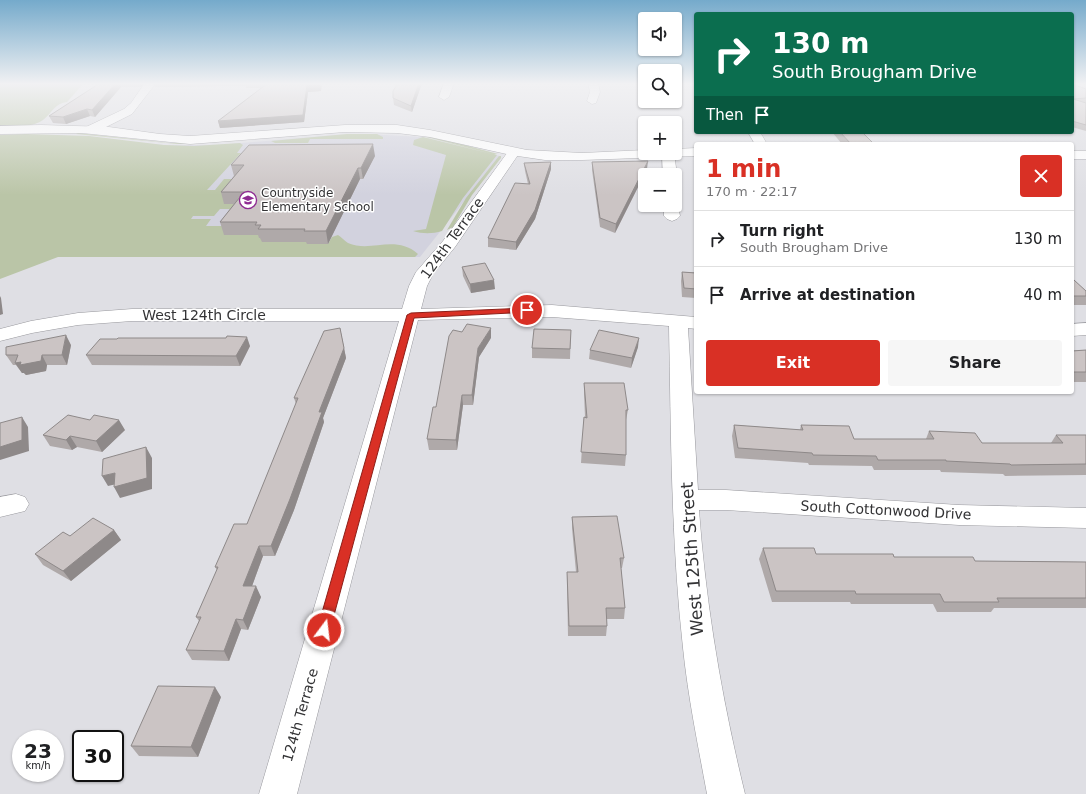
<!DOCTYPE html>
<meta charset="utf-8">
<style>
:root{--surface:#fff;--page:#f6f6f6;--text:#202124;--muted:#757577;--line:#e0e0e0;--accent:#d93025}
body{margin:0;font-family:"DejaVu Sans",sans-serif;background:var(--page);color:var(--text);height:100vh;display:flex;flex-direction:column;font-size:15px;white-space:nowrap}
*{box-sizing:border-box;margin:0}
p{font-size:13px;color:var(--muted)}
.icon{flex:none;width:22px;height:22px;fill:none;stroke:currentColor;stroke-width:2;stroke-linecap:round;stroke-linejoin:round}
.map{position:relative;flex:1;overflow:hidden}
.details{position:absolute;left:694px;top:142px;width:380px;height:252px;display:flex;flex-direction:column;background:var(--surface);border-radius:4px;box-shadow:0 1px 3px #0004}
.details>*{flex:none}
.banner{position:absolute;left:694px;top:12px;width:380px;height:122px;border-radius:4px;box-shadow:0 1px 3px #0004;background:#0b6e4f;color:#fff;overflow:hidden}
.tools{position:absolute;left:638px;top:12px;display:grid;gap:8px}
.tools a{display:grid;place-items:center;width:44px;height:44px;border-radius:4px;background:var(--surface);box-shadow:0 1px 3px #0004;font-size:20px}
.speed{position:absolute;left:12px;top:730px;display:flex;gap:8px;font-size:20px;font-weight:700;text-align:center}
.speed>*{display:grid;place-content:center;width:52px;height:52px;border-radius:50%;background:var(--surface);box-shadow:0 1px 3px #0004;line-height:1}
.speed small{font-size:10px;font-weight:400}
.speed .limit{border:2px solid #111;border-radius:6px;background:#fff;color:#111}
.pin{position:absolute;display:grid;place-items:center;width:34px;height:34px;color:#fff;margin:-17px;border:2px solid #fff;border-radius:50%;box-shadow:0 1px 4px #0007}
.me{position:absolute;width:44px;margin:-22px;rotate:15deg;stroke-linejoin:round;filter:drop-shadow(0 0 3px #0008)}
.turn{display:flex;align-items:center;gap:14px;height:84px;padding:0 12px;font-size:18px}
.turn .icon{width:52px;height:52px;stroke-width:2.5}
.turn b{display:block;font-size:28px;line-height:34px}
.then{display:flex;align-items:center;height:38px;padding:0 12px;background:#0003;gap:8px;font-size:15px}
.round{display:grid;place-items:center;flex:none;width:42px;height:42px;border-radius:4px;background:var(--page)}
.overview{display:flex;align-items:center;justify-content:space-between;height:68px;padding:0 12px}
h1{font-size:24px;font-weight:700;line-height:30px;color:var(--accent)}
.cta{display:flex;gap:8px;margin-top:auto;padding:8px 12px}
.cta a{flex:1;height:46px;border-radius:4px;background:var(--accent);color:#fff;font-size:16px;font-weight:700;line-height:46px;text-align:center}
.cta a+a{background:var(--page);color:var(--text)}
ul{padding:0;list-style:none}
li{display:flex;align-items:center;gap:12px;height:56px;padding:0 12px;border-top:1px solid var(--line)}
li div{flex:1}
li b{display:block;font-size:15px}
li em{font-style:normal}
.map>svg:first-child{display:block}
.built{fill:#d2d2de}
.green{fill:#bac5a7}
.lines{fill:none;stroke-linecap:round;stroke-linejoin:round}
.street-casing{stroke:#98989d;stroke-width:1}
.secondary-casing{stroke:#98989d;stroke-width:1}
.street{fill:#fff;fill-rule:evenodd}
.secondary{fill:#fff;fill-rule:evenodd}
.wall{fill:#afa9a9}
.shaded-wall{fill:#8e8989}
.building{fill:#cbc4c4;stroke:#8e8989}
.route{fill:#d93025;stroke:#8d1f18}
.labels{text-anchor:middle;stroke-width:3;stroke-linejoin:round;paint-order:stroke}
.far-poi-label{font-size:12px;fill:#333335;stroke:#fff;text-anchor:start}
.street-label{font-size:14px;fill:#333335;stroke:#fff}
.near-street-label{font-size:17px;fill:#333335;stroke:#fff}
</style>
<div class="map">
<svg width="1086" height="794" viewBox="0 0 1086 794">
<rect width="100%" height="100%" fill="#dfdfe4"/>
<!-- built -->
<path class="built" d="M366,134L423,137L500,156L420,257H0V226L140,143L164,145H219L335,135Z"/>
<!-- green -->
<path class="green" d="M0,83H84L67,102C55,103 52,113 43,120C31,128 14,127 0,127Z
M78,133L170,143L241,141L177,144L76,134Z
M26,134L89,136L164,145L194,146L240,143L243,145L237,153H241L207,190H215L224,179H245L255,204L249,209H220L214,216H193L191,219H211L206,226H230L224,235H260L265,238L262,242H308L328,244L332,237L338,235C341,237 345,241 348,243C371,253 395,234 418,254L415,257H58L0,279V135Z
M347,134H377L383,137V139H310L308,143H275L271,141Z
M423,137L492,154L426,137H435L498,154H494L497,155L463,198L442,231C432,234 423,234 413,231L426,229L446,155L413,145L414,140Z
M499,156H501V158L472,195L453,227L447,230L466,198Z"/>
<g class="lines">
<!-- street casing -->
<g class="street-casing">
<path id="street" d="M145,83H156L132,114L94,133H86L84,130L86,127L124,109L131,103Z
M444,83H454L449,97L444,100L439,97Z
M588,83H598L600,92L596,103L592,104L587,101L590,92Z
M748,132H760L767,144H755Z
M514,148L518,149L520,152L455,247L433,274L427,286L421,309L552,305L696,317V329L688,328L698,490H726L959,505L1086,508V528L959,525L726,510H699C706,606 722,700 745,794H707C698,745 688,697 683,648C671,541 671,433 669,326L552,317L418,320L297,794H259L399,321H132L78,325L32,333L0,341V329L31,321L78,313L132,309H402L409,286L416,272L443,241L510,149Z
M662,153H674L677,175L675,178V175H663Z
M675,202L678,205L680,216L677,219L672,221L667,219L664,216V205H675Z
M1086,323V335L1072,336V324Z
M16,494L25,497L29,504L25,511L0,517V497Z"/>
</g>
<!-- secondary casing -->
<g class="secondary-casing">
<path id="secondary" d="M41,125L109,127L160,134L190,136L345,125H397L430,130L527,150L582,153L645,150V153H675V149L696,148V156L582,160H545L511,155L430,137L397,133L345,132L190,144L82,133L0,134V126Z
M1072,151H1086V159H1072Z"/>
</g>
<!-- street -->
<use href="#street" class="street"/>
<!-- secondary -->
<use href="#secondary" class="secondary"/>
</g>
<!-- wall -->
<path class="wall" d="M100,83H143L141,87H121L95,117L90,116L66,124L53,123L49,116Z
M154,83H322L321,91L308,92L304,122L220,128L218,121L262,88H246V86L155,87Z
M398,83H422L412,112L394,105L393,98Z
M1072,84L1086,89V103H1084H1086V131L1072,127Z
M832,132H862L874,144H842Z
M375,156L363,179H360L328,244H307L306,242H262L260,238H259L258,235H224L220,222L234,204H224L221,192L234,176L231,165Z
M592,162L647,169L615,233L600,227L592,170Z
M524,163L551,169L535,219L516,250L488,247V238L528,184L525,171Z
M462,267L495,289L471,293L463,276Z
M682,272L696,273V298L682,297L681,281Z
M1072,280L1086,291V305H1072Z
M340,328L346,358L323,418L324,422L294,510L275,556H263L252,586L261,597L248,630L241,629L229,661L192,660L186,650L199,621L196,617L217,570L215,567L247,524L296,404L294,398Z
M571,330L570,359L532,358V348Z
M491,338L479,357L473,405H463L457,450H429L427,439L436,407Z
M71,345L67,365H47L46,371L26,375L24,373H22L16,365H13L6,355Z
M250,346L240,366L92,365L86,355Z
M638,347L631,368L589,359L590,350Z
M1086,350V382H1072V351Z
M584,383L628,410L626,420V455L625,466L581,463L584,417H585L584,393Z
M734,425L800,430L801,425L854,439H926L929,431L982,443H1051L1056,435H1086V475L1005,476L1003,474L941,472L940,470H874L872,466L809,465L808,463L735,458L732,436Z
M125,430L102,452L77,447L72,450L50,446L43,435Z
M572,517L624,558L622,568H621L625,608L624,619H606L607,626L606,636H568L567,582V572H576L572,528Z
M114,530L121,540L71,581L43,565L35,554Z
M763,548L816,554L975,561L1086,562V608H994L991,612H937L933,604H851L850,602H772L759,559Z
M221,697L198,757L139,756L131,746Z"/>
<!-- shaded-wall -->
<path class="shaded-wall" d="M116,83H120L121,87L95,117L92,110Z
M139,83H143L141,87Z
M320,83H322L321,91L308,92L304,122L220,128L218,121L307,85Z
M419,83H422L412,112L411,106Z
M87,109L90,116L66,124L63,117Z
M373,144L375,156L363,179L361,168Z
M648,161L647,169L615,233L616,224Z
M551,162V169L535,219L516,250V242Z
M358,168L360,179L328,244L326,231Z
M494,280L495,289L471,293L470,284Z
M0,296L1,298L3,314L0,315Z
M340,328L346,358L323,418L324,422L294,510L275,556L271,546L319,412Z
M491,328V338L479,357L473,405L472,395L478,348Z
M66,335L71,345L67,365L62,355Z
M247,337L250,346L240,366L236,356Z
M639,338L638,347L631,368L632,358Z
M42,355L47,365L46,371L26,375L24,373H22L15,363Z
M462,395L463,405L457,450L456,440Z
M22,417L28,427L29,451L0,460V447Z
M119,420L125,430L102,452L96,441Z
M70,436L77,447L72,450L66,440Z
M146,447L152,458V489L120,498L114,487Z
M115,473L121,483L108,486L102,476Z
M114,530L121,540L71,581L63,571Z
M259,546L263,556L248,597L243,586Z
M256,586L261,597L248,630L243,620Z
M236,619L241,629L229,661L224,651Z
M215,687L221,697L198,757L191,747Z"/>
<!-- building -->
<path class="building" d="M100,83H116L92,110L87,109L63,117L49,116Z
M268,83H320V85H307L303,115L218,121Z
M398,83H419L411,106L393,98V91Z
M1072,84L1086,89V98L1073,99L1086,103V125L1072,121Z
M840,132H862L874,144H851Z
M373,144L361,168H358L326,231H304L305,229H258L261,225H255L257,222H220L244,192H221L244,165H231L249,145Z
M648,161L616,224L600,218L592,162Z
M551,162L535,210L516,242L488,238L515,183L530,184L524,163Z
M485,263L494,280L470,284L462,267Z
M682,272L696,273V289L684,288Z
M1072,280H1074L1086,291V296H1072Z
M467,324L491,328L478,348L472,395H462L456,440L427,439L433,407H436L449,336L453,330L462,332Z
M340,328L344,348L319,412H322L290,499L271,546H259L243,586H256L243,620L236,619L224,651L186,650L201,617H196L218,567H215L234,524H247L298,398H294L324,331Z
M534,329L571,330L570,349L532,348Z
M599,330L639,338L632,358L590,350Z
M66,335L62,355H42L41,361L20,365L21,362L15,363L18,355H6V347Z
M227,336L247,337L236,356L86,355L100,339H117L118,338H226Z
M1086,350V372H1072V351Z
M584,383H624L628,410H626V455L581,452L584,417L587,418Z
M68,415L90,420L94,415L119,420L96,441L70,436L66,440L43,435Z
M22,417V440L0,447V423Z
M734,425L803,430L801,425L849,426L854,439H934L929,431L975,433L982,443H1063L1056,435H1086V464L1011,465L1010,464L946,461V460H878L876,456L813,455L812,453L738,448Z
M146,447L147,478L114,487L115,473L102,476L103,459Z
M617,516L624,558H620L625,608H606L607,626H569L567,572H578L572,517Z
M93,518L114,530L63,571L35,554L63,532L70,536Z
M763,548H814L816,554H893L894,557H973L975,561L1086,562V598H997L999,602H944L940,594H856L855,591H776Z
M158,686L215,687L191,747L131,746Z"/>
<!-- sky -->
<linearGradient id="sky" x2="0" y2="1"><stop stop-color="#75aacb"/><stop offset="0.43" stop-color="#f1f1f3"/><stop offset="1" stop-color="#f1f1f3" stop-opacity="0"/></linearGradient>
<rect width="1086" height="195" fill="url(#sky)"/>
<!-- route -->
<path class="route" d="M527,308L531,310L530,312L414,318L330,630L328,634L324,635L319,634L317,630L407,315L411,313Z"/>
<!-- icons -->
<defs>
<g id="school-ring" transform="scale(0.9)"><circle r="9.5" fill="#fff" stroke="#8e2b92" stroke-width="1.5"/><path d="M0-5L7-2L0 1L-7-2ZM-4 1L0 2.5L4 1V4Q0 6-4 4Z" fill="#8e2b92"/></g>
</defs>
<g fill-rule="evenodd">
<use href="#school-ring" x="248" y="200"/>
</g>
<g class="labels">
<!-- far-poi labels -->
<g class="far-poi-label">
<text x="261" y="197">Countryside<tspan x="261" dy="14">Elementary School</tspan></text>
</g>
<!-- street labels -->
<g class="street-label">
<text transform="translate(452 238) rotate(-54)" y="5">124th Terrace</text>
<text x="204" y="320">West 124th Circle</text>
<text transform="translate(886 510) rotate(3)" y="5">South Cottonwood Drive</text>
<text transform="translate(300 715) rotate(-74)" y="5">124th Terrace</text>
</g>
<!-- near-street labels -->
<g class="near-street-label">
<text transform="translate(692 559) rotate(-94)" y="6">West 125th Street</text>
</g>
</g>
</svg>
<div class="tools">
<a><svg class="icon" aria-label="sound" viewBox="0 0 24 24"><path d="M4 9h4l5-4v14l-5-4H4zM17 9q2 3 0 6"/></svg></a>
<a><svg class="icon" aria-label="search" viewBox="0 0 24 24"><circle cx="10" cy="10" r="6"/><path d="M15 15l6 6"/></svg></a>
<a>+</a>
<a>−</a>
</div>
<div class="speed"><div>23<small>km/h</small></div><div class="limit">30</div></div>
<div class="pin" style="left:527px;top:310px;background:#d93025"><svg class="icon" aria-label="arrive" viewBox="0 0 24 24"><path d="M6 21V4h12l-3 4 3 4H6"/></svg></div>
<svg class="me" style="left:324px;top:630px" viewBox="-20 -20 40 40"><circle r="17" fill="#d93025" stroke="#fff" stroke-width="3"/><path d="M0-11L8 9 0 5-8 9z" fill="#fff"/></svg>
<div class="banner">
<div class="turn"><svg class="icon" aria-label="right" viewBox="0 0 24 24"><path d="M7 20v-9h11M14 6l5 5-5 5"/></svg><div><b>130 m</b>South Brougham Drive</div></div>
<div class="then">Then<svg class="icon" aria-label="arrive" viewBox="0 0 24 24"><path d="M6 21V4h12l-3 4 3 4H6"/></svg></div>
</div>
<section class="details">
<div class="overview"><div><h1>1 min</h1><p>170 m · 22:17</p></div><a class="round" style="background:#d93025;color:#fff"><svg class="icon" aria-label="close" viewBox="0 0 24 24"><path d="M6 6l12 12M18 6L6 18"/></svg></a></div>
<ul>
<li><svg class="icon" aria-label="right" viewBox="0 0 24 24"><path d="M7 20v-9h11M14 6l5 5-5 5"/></svg><div><b>Turn right</b><p>South Brougham Drive</p></div><em>130 m</em></li>
<li><svg class="icon" aria-label="arrive" viewBox="0 0 24 24"><path d="M6 21V4h12l-3 4 3 4H6"/></svg><div><b>Arrive at destination</b></div><em>40 m</em></li>
</ul>
<div class="cta"><a>Exit</a><a>Share</a></div>
</section>
</div>
